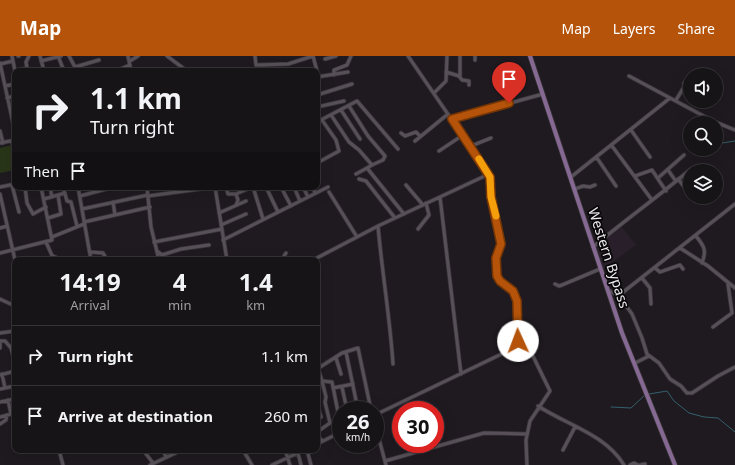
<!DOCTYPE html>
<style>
:root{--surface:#171418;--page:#201d21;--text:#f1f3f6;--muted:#9e9ea2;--line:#363337;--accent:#b45309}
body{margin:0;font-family:"Noto Sans",sans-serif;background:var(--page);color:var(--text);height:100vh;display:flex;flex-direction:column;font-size:15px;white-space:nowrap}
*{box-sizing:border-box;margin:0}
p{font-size:13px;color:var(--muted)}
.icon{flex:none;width:22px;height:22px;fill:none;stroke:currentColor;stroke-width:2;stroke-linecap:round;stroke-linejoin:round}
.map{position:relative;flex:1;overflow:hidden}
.panel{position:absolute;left:12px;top:201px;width:308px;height:196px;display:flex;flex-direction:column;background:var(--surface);border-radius:8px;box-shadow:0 4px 16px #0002,0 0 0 1px var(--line)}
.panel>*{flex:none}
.hud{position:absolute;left:12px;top:12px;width:308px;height:122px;border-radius:8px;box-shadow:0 4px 16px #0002,0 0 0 1px var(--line);background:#171418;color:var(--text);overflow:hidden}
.buttons{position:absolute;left:683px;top:12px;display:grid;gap:8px}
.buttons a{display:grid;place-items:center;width:40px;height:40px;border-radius:50%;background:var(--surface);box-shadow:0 4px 16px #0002,0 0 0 1px var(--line);font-size:20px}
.speed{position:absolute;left:332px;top:345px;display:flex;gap:8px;font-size:20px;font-weight:700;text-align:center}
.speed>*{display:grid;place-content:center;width:52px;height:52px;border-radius:50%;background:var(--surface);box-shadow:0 4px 16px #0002,0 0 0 1px var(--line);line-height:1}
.speed small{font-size:10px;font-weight:400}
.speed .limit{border:6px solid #d22;background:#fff;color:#111}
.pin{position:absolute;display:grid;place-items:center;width:34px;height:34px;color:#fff;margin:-41px -17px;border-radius:50% 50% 50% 0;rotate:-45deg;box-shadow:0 0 4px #0007}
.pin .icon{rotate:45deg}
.me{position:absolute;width:44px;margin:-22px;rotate:358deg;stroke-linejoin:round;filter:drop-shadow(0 0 3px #0008)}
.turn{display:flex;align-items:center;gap:14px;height:84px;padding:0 12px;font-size:18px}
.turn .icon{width:52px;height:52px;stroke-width:2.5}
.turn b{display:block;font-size:28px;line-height:34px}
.then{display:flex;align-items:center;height:38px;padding:0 12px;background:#0003;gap:8px;font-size:15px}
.eta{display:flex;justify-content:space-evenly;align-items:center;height:68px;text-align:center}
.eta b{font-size:24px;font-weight:700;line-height:28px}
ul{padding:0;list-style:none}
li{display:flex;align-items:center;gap:12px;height:60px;padding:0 12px;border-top:1px solid var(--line)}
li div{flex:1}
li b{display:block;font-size:15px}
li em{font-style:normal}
header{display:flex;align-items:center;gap:24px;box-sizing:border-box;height:56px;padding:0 20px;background:var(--accent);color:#fff}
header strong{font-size:19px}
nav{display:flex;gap:22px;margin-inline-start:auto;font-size:14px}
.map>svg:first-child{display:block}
.built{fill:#291f2a}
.green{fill:#293518}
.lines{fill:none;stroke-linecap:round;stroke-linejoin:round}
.stream{stroke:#34606c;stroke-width:1}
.minor-casing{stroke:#3b373c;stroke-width:4.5}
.major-casing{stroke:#3b373c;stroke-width:5.5}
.minor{stroke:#575058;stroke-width:3}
.major{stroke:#866993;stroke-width:4}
.route-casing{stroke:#753606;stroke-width:10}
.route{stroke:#b45309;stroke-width:7}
.slow{stroke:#f59e0b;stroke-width:7}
.labels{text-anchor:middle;stroke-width:3.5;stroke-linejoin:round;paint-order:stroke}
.street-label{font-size:14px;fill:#eeeaef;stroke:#080608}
</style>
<header>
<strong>Map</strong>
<nav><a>Map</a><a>Layers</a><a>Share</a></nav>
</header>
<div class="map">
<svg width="735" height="409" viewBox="0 0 735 409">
<rect width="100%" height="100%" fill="#1f1a20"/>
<!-- built -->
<path class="built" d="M621,170L636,189L603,213L596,190Z"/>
<!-- green -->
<path class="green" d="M12,89L15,114L0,117V92Z"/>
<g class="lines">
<!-- stream -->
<path class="stream" d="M716,88L735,85
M649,338L667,335L674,345L689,357L704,361L718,362L735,376
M611,351L631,352L645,339"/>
<!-- minor casing -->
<g class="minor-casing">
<path id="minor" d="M12,0L15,15
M18,0H19
M40,0L43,11
M58,0L64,15
M69,0L75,11L99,4
M128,0L131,15
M167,0L187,15
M255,0L256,9L288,8L313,0
M313,0L317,15
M460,0V20
M475,0V4
M325,3L336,0
M41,5L61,0
M130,5L138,0
M0,7L15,76
M0,8L13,5
M27,12L26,6L29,0
M15,15L27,12L28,15
M116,15L130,9
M446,16L459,20L462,24L469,25V29
M334,19V14L347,9L351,0
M629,20L713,65L735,74
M317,21L348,16
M5,30L15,28
M434,37L446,25L447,0
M317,39L352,28
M7,42L15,40
M676,44L684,31V27L690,23
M349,50L368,80L385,100L383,104L372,109
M317,51L344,45
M341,54L360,83
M331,59L349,86L359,94L372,109L367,112
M452,63L543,38
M317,66L357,45L398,93
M631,74L650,101
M0,75L3,87
M401,77L405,80L416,76L420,80
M12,85L15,98
M415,85L448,58
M0,87L15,84
M471,90L491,82
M612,90L652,144
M439,95L463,79
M597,102L616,130
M317,107L339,95L336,84L322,64
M668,114L675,124
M356,118L367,112L404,158
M489,118L491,141L501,188L496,203L498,223L510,232L515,239L517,245L518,282L531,296L550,335L530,365L526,384L527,409
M635,120L652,114L666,135
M571,121L670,42
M658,122L684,99
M359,123L366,125L395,162
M678,123L690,138
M12,129L19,156
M406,129L423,149
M0,131L15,128
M25,131L27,147L33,158L46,151
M50,131L52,141
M63,131L67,145L71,146L77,170
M78,131L91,204
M147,131L151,171L159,204
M215,131L227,204
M226,131L228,138H236L252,131
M253,131L263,163
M266,131L278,156
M281,131L291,150
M294,131L300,145
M303,131L308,141
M313,131L315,137
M575,133L583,130L590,131L595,129
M216,134L222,131
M329,136L357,181
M0,138L15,204
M236,138L238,144L236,149
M80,140L114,131
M148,140L215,131
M440,141L461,318
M44,143L65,137
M113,146L115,159
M82,153L148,139
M219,157L246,145
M48,162L61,158L58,139
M84,166L150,151
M221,169L246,158
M378,170C382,216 390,262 393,308
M0,172L7,170
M418,173L429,159L426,147
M696,180C704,190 707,194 702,207
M52,181L84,168
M223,184L328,131
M46,186L54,204
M154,186L222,173
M593,191C625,164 659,140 691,113
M680,192L708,210L735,232
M157,195L162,199L181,193L209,189
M90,196L103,197L107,204
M0,197L52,184L41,131
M286,197L284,200L286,204
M53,200L62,204
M213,203V204
M313,204L378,170L489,118L408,0
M655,212L660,216L680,209L683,213
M642,222L650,232L651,248
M555,228L559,230L562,229L600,213
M608,234L615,238L622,237L735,148
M622,237L627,251L632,258L642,282L647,298L659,307L670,323L681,330L687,337H692L718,320L735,311
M0,243L15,250
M713,271L732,257L728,228
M0,277L15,275
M0,285H5L11,292L15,307
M0,288V292
M346,296L358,354
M336,302L341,318
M635,307L649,300
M318,312L322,325L332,326L341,371
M317,313L342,297L358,292L371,354
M2,318L5,332
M0,319L15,315
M342,331L347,354
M333,332L353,328
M0,333L15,330
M8,344L11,358
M0,346L15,343
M317,348L321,361
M538,350C567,369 605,378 624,409
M375,359L514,292L517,289L518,282
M0,361L15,357
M0,368L6,364L7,359
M375,368L386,409
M317,376L330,367L325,346L326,341L322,325
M317,378L322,385
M317,388L341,376
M59,394L63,409
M143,394L153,407
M163,394L166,401
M243,394L252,409
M285,394L290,409
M307,394L311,409
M563,394L575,371
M298,397L301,409
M385,405L484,377L527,378
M150,409L182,394
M272,409L304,394
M630,409L634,407L638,409
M640,409L645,408"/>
</g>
<!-- major casing -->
<g class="major-casing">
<path id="major" d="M530,0L622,277L675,409"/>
</g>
<!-- minor -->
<use href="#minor" class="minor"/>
<!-- major -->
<use href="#major" class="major"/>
</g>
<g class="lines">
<!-- route casing -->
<g class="route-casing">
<path id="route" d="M509,47L452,63L490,121L491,141L501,188L496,202L497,220L500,225L513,235L517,245L518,285"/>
</g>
<!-- route -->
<use href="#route" class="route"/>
<!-- slow -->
<path class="slow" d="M479,103L490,121L491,141L496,160"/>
</g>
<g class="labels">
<!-- street labels -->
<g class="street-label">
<text transform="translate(609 202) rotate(72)" y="5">Western Bypass</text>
</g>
</g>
</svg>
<div class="buttons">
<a><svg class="icon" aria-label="sound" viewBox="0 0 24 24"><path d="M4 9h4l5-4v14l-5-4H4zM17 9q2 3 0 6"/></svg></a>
<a><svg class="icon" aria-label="search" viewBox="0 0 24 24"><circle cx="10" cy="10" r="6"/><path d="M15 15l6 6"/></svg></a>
<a><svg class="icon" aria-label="layers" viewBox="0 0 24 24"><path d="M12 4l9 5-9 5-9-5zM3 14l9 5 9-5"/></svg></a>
</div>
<div class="speed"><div>26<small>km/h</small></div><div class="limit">30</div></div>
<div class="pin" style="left:509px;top:47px;background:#d93025"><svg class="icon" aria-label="arrive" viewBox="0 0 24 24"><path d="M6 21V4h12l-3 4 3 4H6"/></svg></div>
<svg class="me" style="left:518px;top:285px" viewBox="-20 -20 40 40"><circle r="19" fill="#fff"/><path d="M0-13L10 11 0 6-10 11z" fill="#b45309"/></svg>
<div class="hud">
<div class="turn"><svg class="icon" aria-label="right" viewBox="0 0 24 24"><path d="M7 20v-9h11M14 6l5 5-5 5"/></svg><div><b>1.1 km</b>Turn right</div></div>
<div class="then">Then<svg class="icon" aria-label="arrive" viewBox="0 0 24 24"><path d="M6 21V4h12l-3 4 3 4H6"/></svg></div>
</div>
<section class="panel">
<div class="eta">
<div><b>14:19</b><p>Arrival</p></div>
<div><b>4</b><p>min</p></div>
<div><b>1.4</b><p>km</p></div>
</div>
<ul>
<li><svg class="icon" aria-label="right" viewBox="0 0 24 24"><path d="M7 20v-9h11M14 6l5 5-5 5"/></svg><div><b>Turn right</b></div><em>1.1 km</em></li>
<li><svg class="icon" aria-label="arrive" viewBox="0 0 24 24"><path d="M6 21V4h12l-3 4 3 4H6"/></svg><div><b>Arrive at destination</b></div><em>260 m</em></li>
</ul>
</section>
</div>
